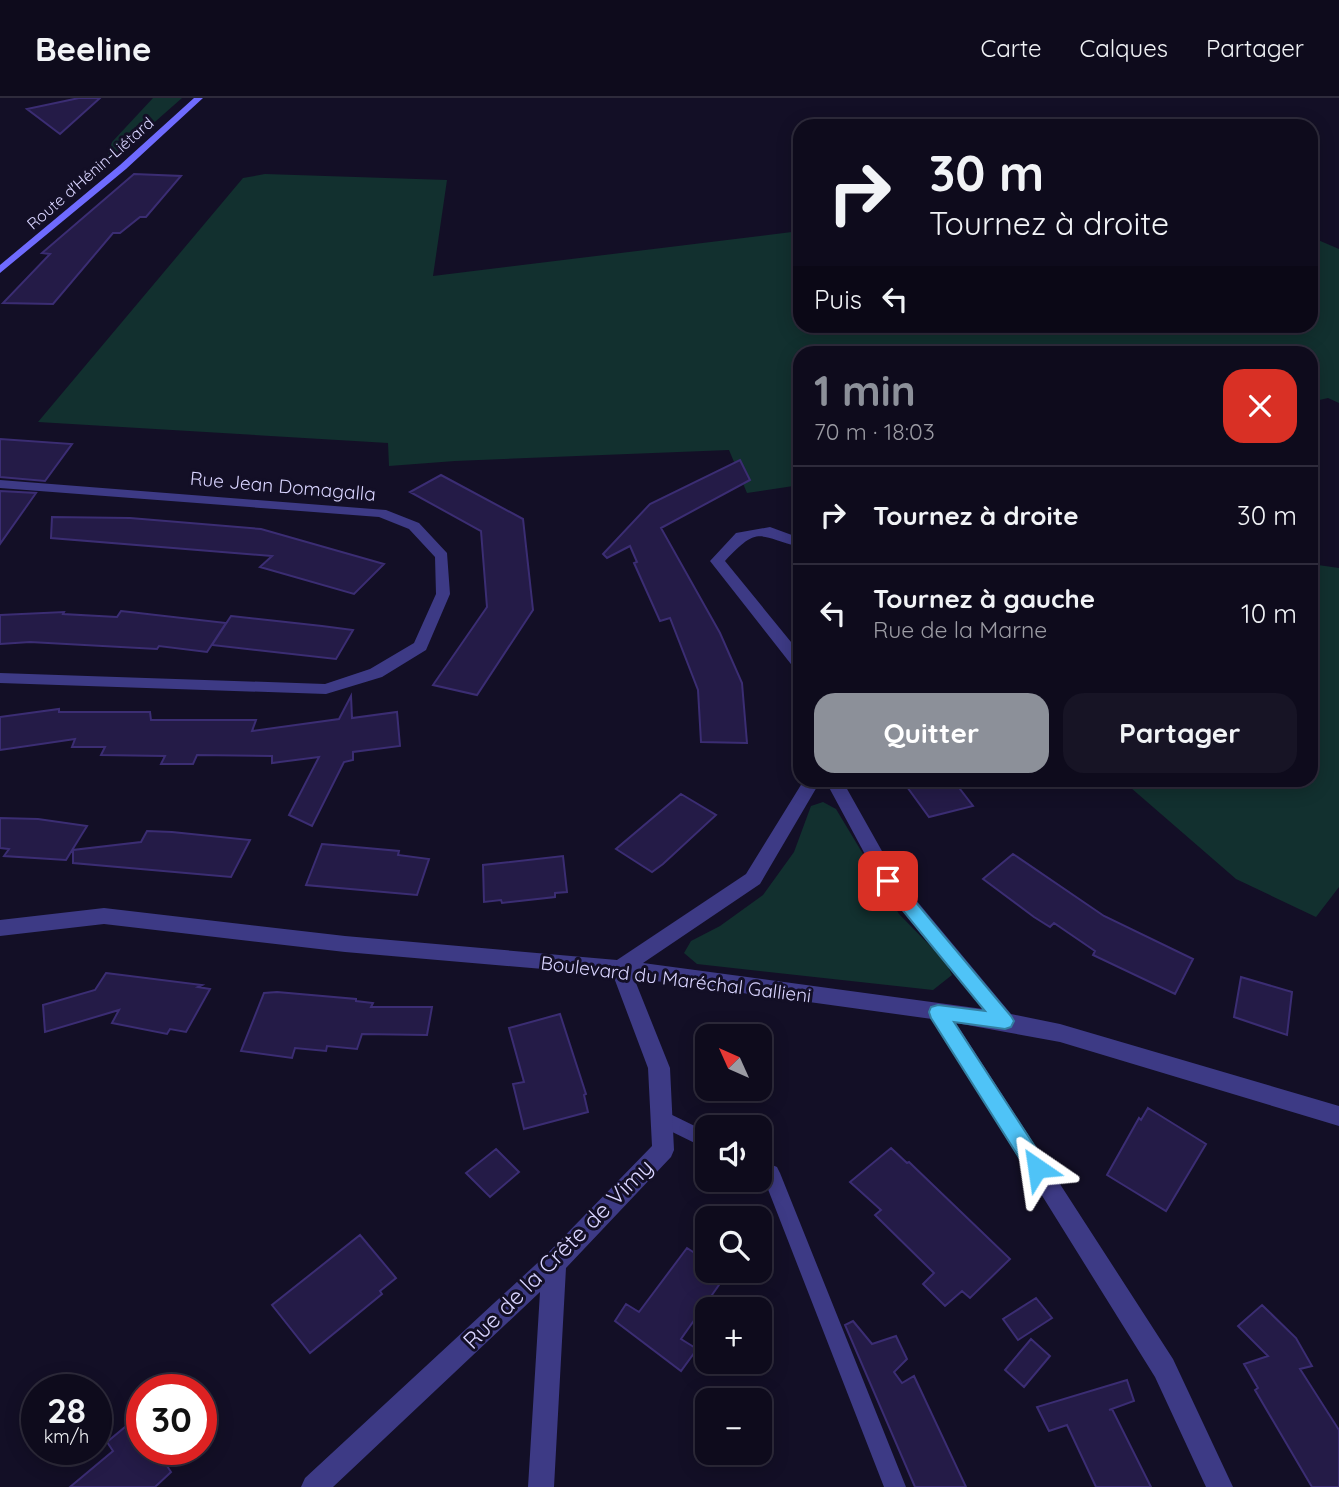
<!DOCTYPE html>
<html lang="fr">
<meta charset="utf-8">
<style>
:root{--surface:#0e0b1c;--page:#171425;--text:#f1f3f6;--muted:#9b9ba3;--line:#2e2b3b;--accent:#8c9099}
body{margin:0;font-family:Quicksand,sans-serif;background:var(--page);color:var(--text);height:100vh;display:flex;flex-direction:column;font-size:26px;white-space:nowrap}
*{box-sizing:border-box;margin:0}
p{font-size:23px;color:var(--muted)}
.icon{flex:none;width:38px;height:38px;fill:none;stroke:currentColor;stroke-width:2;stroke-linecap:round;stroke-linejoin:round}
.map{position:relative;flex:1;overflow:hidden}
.sheet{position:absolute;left:793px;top:248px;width:525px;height:441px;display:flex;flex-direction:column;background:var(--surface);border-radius:21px;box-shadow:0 4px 18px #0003,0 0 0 2px var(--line)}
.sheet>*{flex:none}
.hud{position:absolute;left:793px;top:21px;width:525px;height:214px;border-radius:21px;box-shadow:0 4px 18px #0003,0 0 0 2px var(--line);background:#0e0b1c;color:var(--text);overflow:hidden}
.needle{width:46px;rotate:315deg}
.buttons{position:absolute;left:695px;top:926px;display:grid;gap:14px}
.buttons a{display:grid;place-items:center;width:77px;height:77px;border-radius:14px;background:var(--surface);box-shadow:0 4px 18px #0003,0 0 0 2px var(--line);font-size:35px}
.speed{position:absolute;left:21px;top:1276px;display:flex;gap:14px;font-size:35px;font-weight:700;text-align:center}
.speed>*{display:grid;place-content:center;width:91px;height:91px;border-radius:50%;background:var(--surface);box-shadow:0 4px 18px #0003,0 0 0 2px var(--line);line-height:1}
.speed small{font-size:18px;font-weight:400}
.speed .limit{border:10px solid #d22;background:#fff;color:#111}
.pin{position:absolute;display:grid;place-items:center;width:60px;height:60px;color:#fff;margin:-30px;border-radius:14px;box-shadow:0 4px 10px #0006}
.me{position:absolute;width:77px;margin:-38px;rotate:328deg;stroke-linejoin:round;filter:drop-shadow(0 0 5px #0008)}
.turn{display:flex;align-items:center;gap:24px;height:147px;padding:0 21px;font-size:32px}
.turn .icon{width:91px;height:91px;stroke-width:2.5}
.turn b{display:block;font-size:49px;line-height:60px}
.then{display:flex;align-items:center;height:66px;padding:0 21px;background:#0003;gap:14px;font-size:26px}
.round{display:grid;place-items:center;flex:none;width:74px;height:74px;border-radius:21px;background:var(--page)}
.overview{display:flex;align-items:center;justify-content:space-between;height:119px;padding:0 21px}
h1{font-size:42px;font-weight:700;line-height:52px;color:var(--accent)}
.primary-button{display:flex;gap:14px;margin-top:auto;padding:14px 21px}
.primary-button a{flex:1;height:80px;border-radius:21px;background:var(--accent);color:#fff;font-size:28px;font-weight:700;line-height:80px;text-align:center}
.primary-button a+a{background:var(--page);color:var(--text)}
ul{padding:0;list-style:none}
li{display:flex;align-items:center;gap:21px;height:98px;padding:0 21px;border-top:2px solid var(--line)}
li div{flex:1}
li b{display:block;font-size:26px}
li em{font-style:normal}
header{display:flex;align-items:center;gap:42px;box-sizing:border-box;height:98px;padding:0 35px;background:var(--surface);border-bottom:2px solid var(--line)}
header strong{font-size:33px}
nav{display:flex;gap:38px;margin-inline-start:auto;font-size:24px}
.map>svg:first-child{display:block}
.green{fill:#12302f}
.building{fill:#241b47;stroke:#3b2d73;stroke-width:2}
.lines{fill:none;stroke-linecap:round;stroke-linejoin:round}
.service{fill:#3d3a85;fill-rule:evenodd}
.minor{fill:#3d3a85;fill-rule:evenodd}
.secondary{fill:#6f6bff;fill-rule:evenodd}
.route{fill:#4fc3f7;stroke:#337fa1;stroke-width:2}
.labels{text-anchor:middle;stroke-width:6;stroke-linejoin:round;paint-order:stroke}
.far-street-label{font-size:16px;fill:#d9d4ff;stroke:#130f26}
.street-label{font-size:19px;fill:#d9d4ff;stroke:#130f26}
.near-street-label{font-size:23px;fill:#d9d4ff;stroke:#130f26}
</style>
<header>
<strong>Beeline</strong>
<nav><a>Carte</a><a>Calques</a><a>Partager</a></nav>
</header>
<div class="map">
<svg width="1339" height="1389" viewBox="0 0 1339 1389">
<rect width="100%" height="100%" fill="#130f26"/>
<!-- green -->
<path class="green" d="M153,0H182L114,60H107L112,44Z
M265,76L447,82L433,178L800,133V228H1311V139L1339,151V305L1328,300L1311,304V256H800V387L747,395L729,352L455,363L389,368L388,345L38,324L243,80Z
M1311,466L1339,470V789L1316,819L1236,781L1123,683L1311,682Z
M823,704L836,711L899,816L945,863L952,877L933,892L697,866L684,855L691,843L720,828L763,797L794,754L811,708Z"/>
<!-- building -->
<path class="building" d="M79,0H100L60,36L27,11Z
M134,76L181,78L146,119H140L120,135H113L53,206L3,205L50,156L42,155Z
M0,341L72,346L45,383L0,379Z
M740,362L750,382L661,430L720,535L742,585L747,645L701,644L698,592L670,520L660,523L634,465L637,464L630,448L607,460L603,456L650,406Z
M441,377L523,421L533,512L477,597L433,587L487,509L481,433L410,394Z
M0,393L36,395L0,446Z
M52,419L130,420L261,431L384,466L354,496L260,469L272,458L51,440Z
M121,513L226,525L207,554L159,548L157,551L30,544L0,546V517L64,514L63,516L117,519Z
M231,518L322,528L353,532L336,561L212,547Z
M351,598L352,620L397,614L400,648L353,654V662L344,664L312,728L289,717L319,659L272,665V658L197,657L193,666H161L165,658L101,657L105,649H72L75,641L0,652V619L59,611V614H150L151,622H256L252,633L339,621Z
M902,682H953L973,708L929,719Z
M681,696L716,717L663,766L652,774L616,751Z
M0,720L38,721L87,728L66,762L4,758L9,751L0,750Z
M147,733L172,734L250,742L231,779L73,765V752L141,744Z
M322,746L399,753L398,757L429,761L417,797L306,787Z
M1013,756L1104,818L1193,861L1175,896L1093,857L1095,853L1054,825L1050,829L1034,819L983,781Z
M563,758L567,794L555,795V799L502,805L501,802L484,804L483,767Z
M106,875L202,887L198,889L210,891L186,934L170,931L167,936L112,925L119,912L45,934L43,907L95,892Z
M1241,879L1292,894L1287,937L1234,919Z
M277,894L356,901V903L373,905L371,909H432L427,937L362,936L357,951L327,948L326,953L295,950L292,960L241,953L264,895Z
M560,916L586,996L584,997L588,1014L524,1031L513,986L524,984L509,930Z
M1148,1010L1206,1046L1166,1113L1107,1077L1139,1020L1141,1022Z
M891,1050L907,1065L909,1064L1010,1161L970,1200L962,1193L945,1208L923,1186L934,1175L875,1117L881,1112L850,1084Z
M496,1051L519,1074L490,1099L466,1075Z
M360,1137L396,1180L380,1193L382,1196L310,1255L272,1207Z
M687,1150L707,1163V1172H720L726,1177L681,1241L697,1251L681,1273L615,1223L626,1206L639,1214Z
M1036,1200L1052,1220L1018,1242L1003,1221Z
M1262,1207L1296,1240L1312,1268L1300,1271L1339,1332V1389H1312L1255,1292L1258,1290L1244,1266L1268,1258L1238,1228Z
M853,1223L872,1246L896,1238L907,1261L894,1274L902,1285L914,1278L966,1389H915L845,1227Z
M1031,1241L1050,1258L1024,1289L1005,1272Z
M1127,1282L1134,1303L1109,1312L1112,1311L1151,1389H1096L1067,1327L1049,1333L1037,1309Z
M142,1315V1351H156L171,1374L155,1389H70L113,1353L107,1344Z"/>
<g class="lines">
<!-- service -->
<path class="service" d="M662,1012L707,1034V1051L656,1026L653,1020L656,1014Z
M760,1062L777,1069L780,1075L906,1389H884L764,1081L760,1079Z"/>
<!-- minor -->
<path class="minor" d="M0,382L386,412L419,425L447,455L450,496L426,552L382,579L326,596L0,585V575L325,586L370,571L414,545L436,496L435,459L409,431L379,419L0,390Z
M770,429L800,440V449C757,438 759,427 725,463L800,555V571L794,570L710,463L736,435Z
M804,682H821L760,786L643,865L983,911L882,788L825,682H842L896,778L1011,916L1060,926L1339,1008V1028L1060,944L956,925L1173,1261L1233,1389H1206L1155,1279L932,921L634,880L670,970L674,1052L671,1059L566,1170L554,1389H528L540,1194L333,1389H301L305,1380L546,1157L652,1048L648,970L613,877L345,854L104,826L0,838V822L104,810L345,838L617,862L746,776Z"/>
<!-- secondary -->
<path class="secondary" d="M194,0H203L126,71L0,175V167L120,67Z"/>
</g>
<!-- route -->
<path class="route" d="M888,776L894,778L1011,918L1014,923L1011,929L1005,931L954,924L1045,1064L1048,1070L1045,1077L1037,1080L1030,1077L931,920L929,914L931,909L938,907L985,913L882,787L880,783L882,778Z"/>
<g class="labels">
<!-- far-street labels -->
<g class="far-street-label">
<text transform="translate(90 75) rotate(-41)" y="6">Route d'Hénin-Liétard</text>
</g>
<!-- street labels -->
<g class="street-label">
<text transform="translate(283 388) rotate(5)" y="7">Rue Jean Domagalla</text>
<text transform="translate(676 881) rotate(7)" y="7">Boulevard du Maréchal Gallieni</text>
</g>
<!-- near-street labels -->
<g class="near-street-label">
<text transform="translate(558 1156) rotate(-45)" y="8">Rue de la Crête de Vimy</text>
</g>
</g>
</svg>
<div class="buttons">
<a><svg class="needle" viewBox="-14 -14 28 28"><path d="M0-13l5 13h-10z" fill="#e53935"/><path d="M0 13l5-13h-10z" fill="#9b9ba3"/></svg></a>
<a><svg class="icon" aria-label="sound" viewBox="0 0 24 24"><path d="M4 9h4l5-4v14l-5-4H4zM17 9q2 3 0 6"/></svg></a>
<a><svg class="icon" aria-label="search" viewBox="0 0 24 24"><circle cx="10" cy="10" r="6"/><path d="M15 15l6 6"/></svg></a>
<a>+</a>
<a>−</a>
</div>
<div class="speed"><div>28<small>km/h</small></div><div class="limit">30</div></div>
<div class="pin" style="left:888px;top:783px;background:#d93025"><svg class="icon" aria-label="arrive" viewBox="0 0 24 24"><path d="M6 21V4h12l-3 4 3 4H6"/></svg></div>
<svg class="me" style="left:1037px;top:1070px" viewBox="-20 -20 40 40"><path d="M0-17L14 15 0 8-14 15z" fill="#4fc3f7" stroke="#fff" stroke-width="4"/></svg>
<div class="hud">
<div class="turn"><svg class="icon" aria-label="right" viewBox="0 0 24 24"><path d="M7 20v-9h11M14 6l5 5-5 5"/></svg><div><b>30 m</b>Tournez à droite</div></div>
<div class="then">Puis<svg class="icon" aria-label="left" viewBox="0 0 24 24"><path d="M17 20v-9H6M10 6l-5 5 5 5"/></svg></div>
</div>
<section class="sheet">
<div class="overview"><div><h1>1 min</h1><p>70 m · 18:03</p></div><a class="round" style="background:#d93025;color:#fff"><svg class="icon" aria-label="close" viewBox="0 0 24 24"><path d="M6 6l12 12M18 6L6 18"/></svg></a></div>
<ul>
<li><svg class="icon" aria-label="right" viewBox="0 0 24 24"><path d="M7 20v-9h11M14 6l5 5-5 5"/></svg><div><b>Tournez à droite</b></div><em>30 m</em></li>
<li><svg class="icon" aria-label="left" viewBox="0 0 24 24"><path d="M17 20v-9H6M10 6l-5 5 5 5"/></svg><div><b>Tournez à gauche</b><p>Rue de la Marne</p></div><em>10 m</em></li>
</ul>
<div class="primary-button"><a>Quitter</a><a>Partager</a></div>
</section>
</div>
